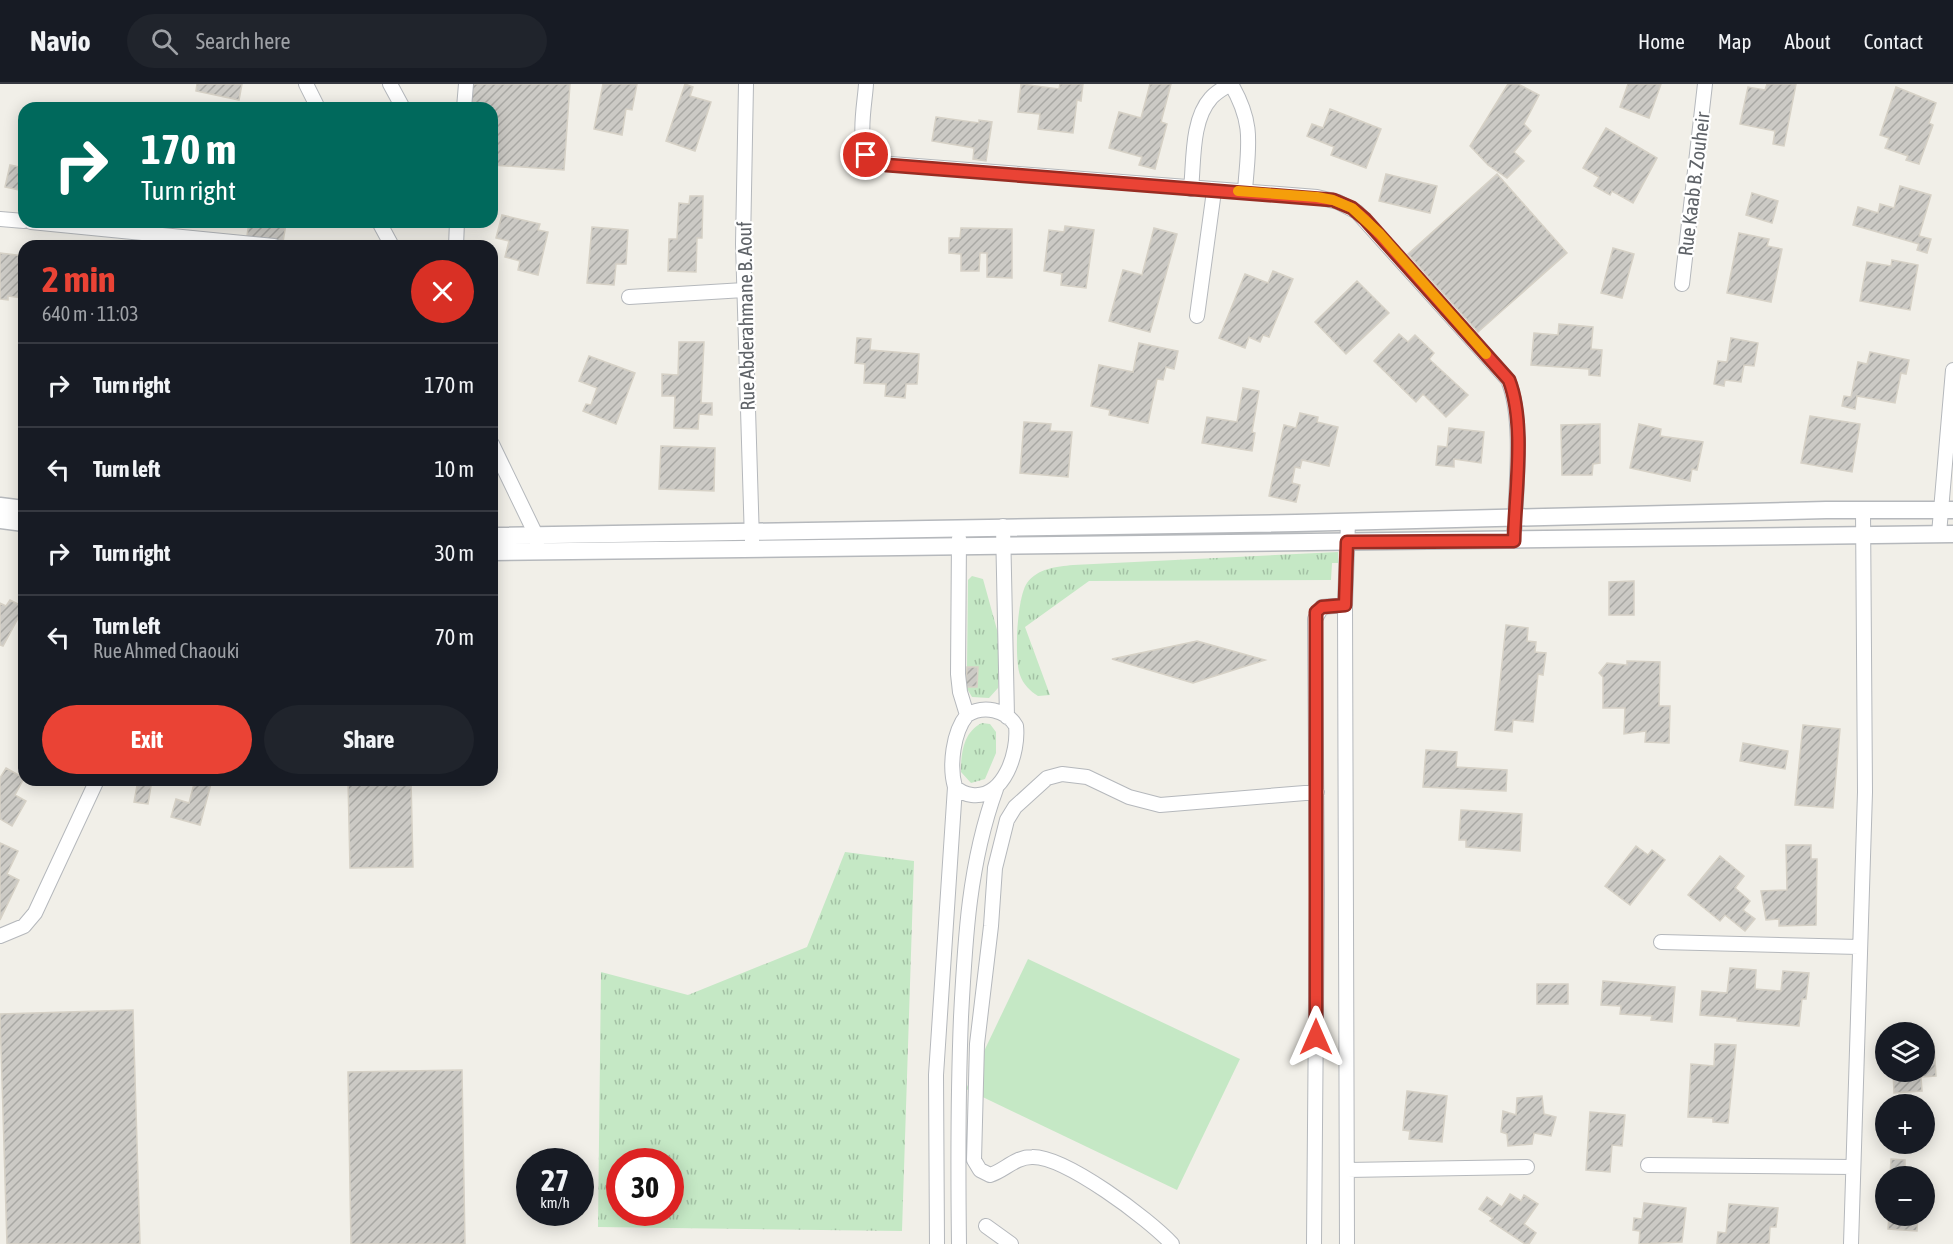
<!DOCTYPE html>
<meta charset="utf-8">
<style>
:root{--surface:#171b24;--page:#20242c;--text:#f1f3f6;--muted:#9ea1a6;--line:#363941;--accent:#ea4335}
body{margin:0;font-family:"Asap Condensed",sans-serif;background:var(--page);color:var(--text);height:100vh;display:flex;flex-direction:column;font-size:22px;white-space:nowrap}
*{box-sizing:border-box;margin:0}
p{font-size:20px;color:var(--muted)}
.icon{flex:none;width:33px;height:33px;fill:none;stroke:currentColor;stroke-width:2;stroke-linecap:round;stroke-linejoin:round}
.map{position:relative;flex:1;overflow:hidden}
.panel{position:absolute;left:18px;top:156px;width:480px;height:546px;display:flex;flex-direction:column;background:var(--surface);border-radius:18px;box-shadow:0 3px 15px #0003}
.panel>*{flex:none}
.hud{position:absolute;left:18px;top:18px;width:480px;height:126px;border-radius:18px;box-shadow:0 3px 15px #0003;background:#00695c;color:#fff;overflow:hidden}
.tools{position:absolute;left:1875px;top:938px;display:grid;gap:12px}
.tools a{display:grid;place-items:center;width:60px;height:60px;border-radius:50%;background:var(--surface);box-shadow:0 3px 15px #0003;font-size:30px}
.speed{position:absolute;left:516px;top:1064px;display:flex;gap:12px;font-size:30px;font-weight:700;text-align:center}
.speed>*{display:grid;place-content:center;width:78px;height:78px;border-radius:50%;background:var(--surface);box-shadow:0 3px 15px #0003;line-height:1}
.speed small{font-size:15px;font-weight:400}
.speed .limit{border:9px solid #d22;background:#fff;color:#111}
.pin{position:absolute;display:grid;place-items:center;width:51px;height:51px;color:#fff;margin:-26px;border:3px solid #fff;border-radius:50%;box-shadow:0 2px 6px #0007}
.me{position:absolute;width:66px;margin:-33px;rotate:0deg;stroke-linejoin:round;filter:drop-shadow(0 0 4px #0008)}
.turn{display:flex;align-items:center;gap:21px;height:126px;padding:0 24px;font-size:27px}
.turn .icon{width:78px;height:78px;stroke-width:2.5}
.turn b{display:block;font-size:42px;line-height:51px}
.round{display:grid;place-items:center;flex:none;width:63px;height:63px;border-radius:32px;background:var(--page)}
.overview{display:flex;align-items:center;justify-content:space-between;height:102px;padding:0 24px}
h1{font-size:36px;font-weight:700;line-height:45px;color:var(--accent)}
.action{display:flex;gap:12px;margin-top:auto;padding:12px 24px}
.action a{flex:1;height:69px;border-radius:36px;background:var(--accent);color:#fff;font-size:24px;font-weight:700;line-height:69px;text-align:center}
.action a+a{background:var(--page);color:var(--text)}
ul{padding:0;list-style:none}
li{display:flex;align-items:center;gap:18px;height:84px;padding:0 24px;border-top:2px solid var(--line)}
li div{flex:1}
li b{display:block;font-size:22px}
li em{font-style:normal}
header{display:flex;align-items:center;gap:36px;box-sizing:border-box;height:84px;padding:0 30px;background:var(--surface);border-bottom:2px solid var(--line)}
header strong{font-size:28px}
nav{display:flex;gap:33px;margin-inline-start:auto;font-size:21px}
.search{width:420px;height:54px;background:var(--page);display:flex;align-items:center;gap:15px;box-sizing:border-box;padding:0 21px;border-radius:33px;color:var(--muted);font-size:22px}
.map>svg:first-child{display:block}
.grass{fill:url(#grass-tufts);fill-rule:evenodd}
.pitch{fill:#c5e8c5}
.building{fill:url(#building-hatch);stroke:#d6d1c6;stroke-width:1.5}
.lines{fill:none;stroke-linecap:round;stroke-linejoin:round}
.minor-casing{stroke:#b5b8bc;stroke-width:16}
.tertiary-casing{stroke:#b5b8bc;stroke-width:19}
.minor{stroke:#fff;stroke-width:14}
.tertiary{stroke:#fff;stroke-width:16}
.route-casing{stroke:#982c22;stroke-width:15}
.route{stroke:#ea4335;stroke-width:10}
.slow{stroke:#f59e0b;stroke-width:10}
.labels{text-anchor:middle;stroke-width:4.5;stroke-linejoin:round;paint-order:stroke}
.street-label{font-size:20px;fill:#5f6368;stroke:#fff}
</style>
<header>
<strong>Navio</strong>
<div class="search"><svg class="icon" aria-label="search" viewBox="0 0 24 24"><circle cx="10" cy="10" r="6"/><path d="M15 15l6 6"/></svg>Search here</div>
<nav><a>Home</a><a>Map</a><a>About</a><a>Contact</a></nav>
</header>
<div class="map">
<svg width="1953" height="1160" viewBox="0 0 1953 1160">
<defs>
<pattern id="grass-tufts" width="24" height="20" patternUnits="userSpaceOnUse" patternTransform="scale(1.5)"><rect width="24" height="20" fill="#c5e8c5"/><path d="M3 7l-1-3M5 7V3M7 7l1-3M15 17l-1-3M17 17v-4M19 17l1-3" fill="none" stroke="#a3c0a4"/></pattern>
<pattern id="building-hatch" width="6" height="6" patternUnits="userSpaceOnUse" patternTransform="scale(1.5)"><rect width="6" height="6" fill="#cccac5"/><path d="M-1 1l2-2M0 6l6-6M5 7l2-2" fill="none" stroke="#a9a8a4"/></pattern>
</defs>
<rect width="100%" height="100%" fill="#f1efe8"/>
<!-- grass -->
<path class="grass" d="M1338,468V479H1332L1331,496L1089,497L1025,543L1050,611L1038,612C1030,607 1023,600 1020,591C1014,575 1017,513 1027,499C1038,484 1056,483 1073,481Z
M972,492L983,495L999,553L998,604L989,614L972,613L966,603H977L978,583H967L968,496Z
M982,639L990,640L996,648V669L985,695L971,699L961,688C961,670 963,648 982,639Z
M845,768L914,777L902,1147L598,1143L601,888L688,911L807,863ZM620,1077H670V1128H620Z"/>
<!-- pitch -->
<path class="pitch" d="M1028,875L1240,975L1177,1106L966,1005Z"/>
<!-- building -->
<path class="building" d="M197,0H242L239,16L196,7Z
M471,0H570L564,86L492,81V24H469Z
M603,0H637L632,26L626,25L622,51L594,45Z
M685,0L693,3L690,12L711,18L695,67L666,57Z
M1021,0L1059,5L1060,0H1083L1081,17L1077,16L1073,49L1038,45L1040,30L1018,28Z
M1150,0H1171L1161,38L1167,40L1155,85L1139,81L1142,73L1109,64L1119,28L1141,34Z
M1508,0H1518L1539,11L1524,40L1531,47L1514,68L1524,77L1507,94L1488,81L1470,62Z
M1628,0H1661L1649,34L1620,23Z
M1767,0H1796L1784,62L1773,60L1775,47L1740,40L1748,3L1765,6Z
M1896,3L1936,19L1929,39L1933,41L1919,80L1906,76L1908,72L1885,64L1889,54L1880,51Z
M1330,25L1381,45L1366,84L1331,71L1334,63L1307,52L1312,40L1323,44Z
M936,33L979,39V36L992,38L986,77L973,75L974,64L932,57Z
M1606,44L1657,74L1633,119L1612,107L1610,111L1594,102L1599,93L1583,84Z
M21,72H24V107L5,103L10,81L19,83Z
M1386,90L1437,102L1430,129L1379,117Z
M1497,90L1567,169L1478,248L1408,170Z
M1900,102L1931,111L1919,152L1931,155L1927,169L1917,166L1919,160L1853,141L1858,123L1878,129L1880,120L1894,124Z
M1752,109L1778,117L1772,139L1746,131Z
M690,112H703L702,154H697L696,188L668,187L669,155H677L679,119L689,120Z
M502,131L540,140L538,146L548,148L538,191L518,186L520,177L505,173L509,157L496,154Z
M249,138H303L302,143L286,140L283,158L247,152Z
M1065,142L1094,146L1086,204L1061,201L1062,190L1044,187L1049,146L1064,148Z
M592,143L628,146L626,180H616L614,201L587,199Z
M961,144L1012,145V194L987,193V169H980L979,187H961V170L949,169V154H960Z
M1154,144L1177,150L1150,248L1109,237L1123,186L1142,191Z
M1739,149L1769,155L1767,162L1782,165L1771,218L1727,209Z
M1613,164L1634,170L1622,214L1601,209Z
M0,169L24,172L22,214L8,212V216L0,215Z
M1892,176L1918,181L1910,226L1860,217L1867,178L1891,182Z
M1273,187L1293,195L1269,253L1263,251L1260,258L1249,253L1245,264L1219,254L1245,190L1268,199Z
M1357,197L1389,229L1346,270L1315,238Z
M1559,240L1593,243L1591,265L1602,266L1600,292L1589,291V285L1531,281L1534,249L1558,251Z
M1399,250L1408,258L1415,251L1434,269L1429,275L1468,311L1446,333L1423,310L1416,318L1374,277Z
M857,254L871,255L870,266L919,270L917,300H906L905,314L885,312L886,300L864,299L865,280L855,279Z
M1731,254L1758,259L1754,282L1744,281L1741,298L1725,296L1724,302L1714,300L1718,277L1727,278Z
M679,258H704L701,319H712V331L699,330L698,345L674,344L675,312H662V290L678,291Z
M1139,259L1178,267L1174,285L1166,283L1163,296L1157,295L1148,339L1109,331L1110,326L1091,322L1099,281L1133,288Z
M1870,268L1909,276L1906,290L1901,289L1895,319L1857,312L1855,325L1842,322L1844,312L1851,313L1858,278L1867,280Z
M589,272L635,289L616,340L583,327L586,320L591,321L597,304L579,297Z
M1243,304L1259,307L1252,348L1255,349L1252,367L1202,359L1207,333L1237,338Z
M1300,329L1318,333L1317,338L1338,343L1329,382L1302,376L1300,384L1295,383L1292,399L1300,401L1296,418L1269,412L1284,341L1296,344Z
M1810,332L1860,340L1852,388L1801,379Z
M1024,338L1051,340L1050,347L1072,348L1068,393L1020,389Z
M1600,340V379L1593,380L1592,391H1562L1561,341Z
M1639,340L1661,345L1660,352L1703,358L1697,386L1692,385L1690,397L1630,384Z
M1449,344L1484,348L1481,379L1454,375V383L1436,381L1438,362L1447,363Z
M661,362L715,364L714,407L659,405Z
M1634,497V531H1609V498Z
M10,516L24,523L3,562L0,561V519L6,522Z
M1506,541L1528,544L1527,557L1536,558L1535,568L1546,569L1543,591L1538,590L1533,638L1513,636L1512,648L1495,646Z
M1197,557L1265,576L1193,599L1112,575Z
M1627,577L1660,578L1659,622H1670L1669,659L1645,658L1646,647L1624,650L1625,624H1603V593L1599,589L1607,579L1627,581Z
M967,583H978L977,603H966Z
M1803,641L1840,645L1833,724L1795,721Z
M1743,659L1788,667L1785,685L1740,677Z
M1426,666L1457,668L1456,683L1507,686L1506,707L1423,703Z
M6,684L24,694L15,711L26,717L12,742L0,735V694Z
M138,696H152L148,720L134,718Z
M195,696H212L200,741L171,733L176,715L189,719Z
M348,696H411L413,783L350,784Z
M1461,726L1522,730L1520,767L1466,763V756H1459Z
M0,759L18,767L7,790L19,796L0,836Z
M1786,761H1811V775H1817L1816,841L1779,842V835L1766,836L1761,807L1787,806Z
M1636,762L1648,771L1652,766L1665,776L1630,821L1605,802Z
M1720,772L1744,792L1735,804L1750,817L1743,826L1755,835L1745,847L1725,831L1720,837L1688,811Z
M1730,884L1756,886L1755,905L1781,907L1783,887L1809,889L1806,915H1802L1799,942L1737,937V934L1700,931L1702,907L1727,909Z
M1603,897L1675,903L1672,938L1651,936L1652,932L1620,930L1621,922L1601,921Z
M1537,900H1568V920H1537Z
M133,926L140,1160H7L0,930Z
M1715,960L1736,961L1728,1039L1713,1038V1034L1688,1033L1691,980L1714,982Z
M1934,960L1936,992L1921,993L1922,1007L1894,1009L1893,987H1924V961Z
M462,986L465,1160H351L348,988Z
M1407,1007L1447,1012L1442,1058L1409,1055L1410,1047L1403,1046Z
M1542,1012L1544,1030L1556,1033L1551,1052L1534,1049L1532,1060L1508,1062L1507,1050L1501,1048L1503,1027L1516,1031L1517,1014Z
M1590,1028L1625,1031L1622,1062L1612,1061L1610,1088L1586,1086Z
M1891,1075L1905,1076V1086L1921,1088L1920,1092H1890Z
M1510,1110L1521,1117L1524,1111L1538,1120L1524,1140L1536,1149L1529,1160H1525L1490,1137L1493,1134L1479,1125L1487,1113L1502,1123Z
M1644,1119L1686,1124L1682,1158L1639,1160L1640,1147L1633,1146L1634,1134L1642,1135Z
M1729,1120L1778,1124L1776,1143H1770L1769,1160H1717L1718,1148L1726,1149Z
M1889,1131H1918L1917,1147L1888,1145Z"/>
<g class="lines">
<!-- minor casing -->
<g class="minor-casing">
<path id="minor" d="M306,0L318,24
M390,0L403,24
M746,0L743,160L752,457
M866,0C865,22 853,70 878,79L1317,113L1338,118L1357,128L1508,296C1525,336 1515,412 1514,457
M1231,0C1255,41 1248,62 1245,107
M464,24L466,0
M1191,105C1194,78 1191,36 1211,14C1216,8 1224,4 1230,0
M0,135L24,137
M31,138L274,162
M379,138L392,162
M456,162L457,138
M1682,200L1705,0
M629,213L744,206
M1197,232L1214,107
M492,360L536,451L537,459
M1003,442L1007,633
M1939,450L1953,286
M959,454L958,590L960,608L967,631
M0,852L24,842L35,829L97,696
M1661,858L1859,863
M1648,1081L1853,1083
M1347,1086L1527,1083
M986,1142L1011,1160
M937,1160L936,991L955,703C949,682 953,648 967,631C983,621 1006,625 1016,642C1019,668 1004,715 972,711C965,710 960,708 955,703
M959,1160C958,1084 958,1008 961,933C965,855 969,779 996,705
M1172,1160C1149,1135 1065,1072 1032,1073C1015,1073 1004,1087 990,1091L980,1086L974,1076L977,960L991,842L995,784L1007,736L1015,723L1047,694L1062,690L1087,693L1129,713L1160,721L1317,708
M1314,1160L1317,808L1315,535L1322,523L1345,521
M1347,1160L1345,521L1348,438
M1851,1160L1865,708L1863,426"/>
</g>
<!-- tertiary casing -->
<g class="tertiary-casing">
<path id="tertiary" d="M0,422L24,425
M0,436L24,439
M492,452L1296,439L1826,426H1953
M492,468L1953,450"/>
</g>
<!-- minor -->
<use href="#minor" class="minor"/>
<!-- tertiary -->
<use href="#tertiary" class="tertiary"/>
</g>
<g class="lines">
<!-- route casing -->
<g class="route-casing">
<path id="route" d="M866,71L873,77L887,81L1333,116L1352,124L1365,135L1509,296C1526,340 1515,409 1514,457L1347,458L1345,521L1322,523L1316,528V953"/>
</g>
<!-- route -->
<use href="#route" class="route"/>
<!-- slow -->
<path class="slow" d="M1238,107L1317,113L1333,116L1352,124L1380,150L1486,270"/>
</g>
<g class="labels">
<!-- street labels -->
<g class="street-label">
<text transform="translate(1694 100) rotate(-83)" y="7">Rue Kaab B. Zouheir</text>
<text transform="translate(746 232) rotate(-91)" y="7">Rue Abderahmane B. Aouf</text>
</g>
</g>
</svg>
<div class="tools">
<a><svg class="icon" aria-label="layers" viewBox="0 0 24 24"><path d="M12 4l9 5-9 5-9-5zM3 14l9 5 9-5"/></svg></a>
<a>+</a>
<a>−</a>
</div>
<div class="speed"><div>27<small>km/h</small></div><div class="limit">30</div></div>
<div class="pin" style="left:866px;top:71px;background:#d93025"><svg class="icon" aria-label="arrive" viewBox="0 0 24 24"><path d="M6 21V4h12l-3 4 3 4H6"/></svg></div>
<svg class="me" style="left:1316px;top:953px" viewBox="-20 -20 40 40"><path d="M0-17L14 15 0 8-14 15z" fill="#ea4335" stroke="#fff" stroke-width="4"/></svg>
<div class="hud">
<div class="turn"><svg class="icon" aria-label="right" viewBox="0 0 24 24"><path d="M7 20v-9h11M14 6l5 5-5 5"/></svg><div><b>170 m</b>Turn right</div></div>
</div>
<section class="panel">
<div class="overview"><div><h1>2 min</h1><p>640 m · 11:03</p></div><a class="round" style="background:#d93025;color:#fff"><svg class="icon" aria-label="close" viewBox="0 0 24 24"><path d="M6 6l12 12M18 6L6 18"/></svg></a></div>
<ul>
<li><svg class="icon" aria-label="right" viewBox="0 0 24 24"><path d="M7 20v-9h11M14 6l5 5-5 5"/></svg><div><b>Turn right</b></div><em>170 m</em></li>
<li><svg class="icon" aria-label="left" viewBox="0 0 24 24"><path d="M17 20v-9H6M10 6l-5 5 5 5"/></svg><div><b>Turn left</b></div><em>10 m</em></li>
<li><svg class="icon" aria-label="right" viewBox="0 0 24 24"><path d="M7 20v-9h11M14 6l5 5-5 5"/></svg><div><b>Turn right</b></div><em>30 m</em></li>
<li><svg class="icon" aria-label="left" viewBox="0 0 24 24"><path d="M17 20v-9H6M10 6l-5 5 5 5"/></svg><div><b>Turn left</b><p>Rue Ahmed Chaouki</p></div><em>70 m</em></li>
</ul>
<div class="action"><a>Exit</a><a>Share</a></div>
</section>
</div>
